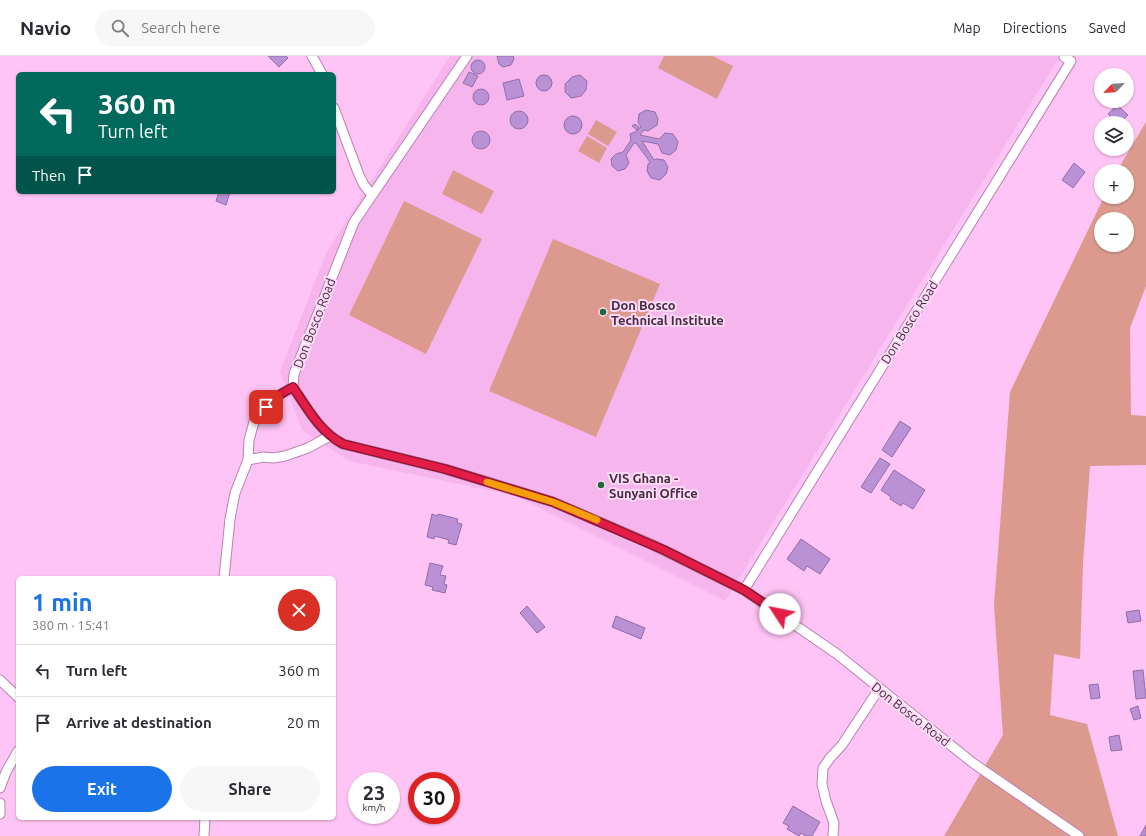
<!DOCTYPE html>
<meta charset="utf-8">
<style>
:root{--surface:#fff;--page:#f7f7f7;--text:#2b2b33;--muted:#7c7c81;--line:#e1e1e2;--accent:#1a73e8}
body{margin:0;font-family:Ubuntu,sans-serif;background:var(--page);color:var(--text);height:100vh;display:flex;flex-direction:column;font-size:15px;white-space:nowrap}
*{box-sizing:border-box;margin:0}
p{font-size:13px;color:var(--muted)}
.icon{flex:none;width:22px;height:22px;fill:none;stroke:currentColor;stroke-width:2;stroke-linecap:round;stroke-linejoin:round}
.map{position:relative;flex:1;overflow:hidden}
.side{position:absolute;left:16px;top:520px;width:320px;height:244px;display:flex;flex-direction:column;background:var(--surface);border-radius:6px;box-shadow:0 1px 3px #0004}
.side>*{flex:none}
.top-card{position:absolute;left:16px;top:16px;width:320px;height:122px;border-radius:6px;box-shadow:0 1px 3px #0004;background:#00695c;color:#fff;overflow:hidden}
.needle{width:26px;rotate:246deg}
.fabs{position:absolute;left:1094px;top:12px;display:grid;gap:8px}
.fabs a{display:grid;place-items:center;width:40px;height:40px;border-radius:50%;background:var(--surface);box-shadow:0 1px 3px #0004;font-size:20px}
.speed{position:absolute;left:348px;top:716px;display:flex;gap:8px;font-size:20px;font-weight:700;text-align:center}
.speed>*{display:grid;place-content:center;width:52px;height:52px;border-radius:50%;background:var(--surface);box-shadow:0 1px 3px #0004;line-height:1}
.speed small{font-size:10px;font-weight:400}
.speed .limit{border:6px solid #d22;background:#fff;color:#111}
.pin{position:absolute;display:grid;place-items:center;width:34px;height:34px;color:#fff;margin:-17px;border-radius:8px;box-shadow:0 2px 6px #0006}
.me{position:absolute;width:44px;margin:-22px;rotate:304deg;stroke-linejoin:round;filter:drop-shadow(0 0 3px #0008)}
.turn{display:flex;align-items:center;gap:14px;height:84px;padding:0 16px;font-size:18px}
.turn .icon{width:52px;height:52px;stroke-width:2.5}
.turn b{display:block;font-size:28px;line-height:34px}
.then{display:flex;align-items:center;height:38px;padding:0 16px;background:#0003;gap:8px;font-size:15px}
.round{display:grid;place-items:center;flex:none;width:42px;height:42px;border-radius:21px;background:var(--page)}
.headline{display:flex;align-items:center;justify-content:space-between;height:68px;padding:0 16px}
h1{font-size:24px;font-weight:600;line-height:30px;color:var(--accent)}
.cta{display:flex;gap:8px;margin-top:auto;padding:8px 16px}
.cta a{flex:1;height:46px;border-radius:24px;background:var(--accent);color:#fff;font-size:16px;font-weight:600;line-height:46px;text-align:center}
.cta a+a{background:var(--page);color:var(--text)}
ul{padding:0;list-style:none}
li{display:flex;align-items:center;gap:12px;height:52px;padding:0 16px;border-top:1px solid var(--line)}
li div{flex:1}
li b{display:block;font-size:15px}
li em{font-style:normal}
header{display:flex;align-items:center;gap:24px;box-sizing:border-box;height:56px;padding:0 20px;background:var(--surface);border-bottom:1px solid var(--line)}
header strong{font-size:19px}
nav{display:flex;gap:22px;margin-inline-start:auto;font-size:14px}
.search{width:280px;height:36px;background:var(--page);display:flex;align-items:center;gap:10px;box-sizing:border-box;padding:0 14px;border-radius:22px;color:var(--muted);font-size:15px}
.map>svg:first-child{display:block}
.built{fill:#f6b6ed}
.green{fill:#db9a8d;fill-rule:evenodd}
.building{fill:#ba91d5;stroke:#906ea7}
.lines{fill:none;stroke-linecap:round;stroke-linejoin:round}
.street-casing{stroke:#b982b2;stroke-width:11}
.street{stroke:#fff;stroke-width:9}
.route-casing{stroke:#92132f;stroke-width:10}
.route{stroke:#e11d48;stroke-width:7}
.slow{stroke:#f59e0b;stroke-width:7}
.poi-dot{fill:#1e6b3a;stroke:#fedaf8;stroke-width:1.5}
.labels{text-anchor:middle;stroke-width:4;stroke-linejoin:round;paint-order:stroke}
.poi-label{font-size:13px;font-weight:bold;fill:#452e42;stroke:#fedaf8;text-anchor:start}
.street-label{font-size:13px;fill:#452e42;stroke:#fedaf8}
</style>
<header>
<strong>Navio</strong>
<div class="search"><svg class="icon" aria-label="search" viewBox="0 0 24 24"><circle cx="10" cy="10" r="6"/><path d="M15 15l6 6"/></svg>Search here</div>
<nav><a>Map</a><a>Directions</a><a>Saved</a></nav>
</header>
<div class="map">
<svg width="1146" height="780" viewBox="0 0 1146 780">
<rect width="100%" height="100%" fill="#ffc4f6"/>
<!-- built -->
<path class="built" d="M450,0H1060L725,545L516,440L349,405L302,374L280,316L326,197Z"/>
<!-- green -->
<path class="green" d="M664,0H713L733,10L717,43L658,12Z
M596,64L617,76L608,90L588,78Z
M1146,66V230L1130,272L1131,359L1146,360V409L1090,410L1083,508L1080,603L1054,598L1050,659L1087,668L1118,780H944L1003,679L994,549L1010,336L1104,141H1127V115H1117ZM1101,163H1127V189H1101Z
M587,80L607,92L599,107L578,95Z
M453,114L494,135L482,158L442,138Z
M404,145L482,183L426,298L349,259Z
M553,183L660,228L596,381L489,335Z"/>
<!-- building -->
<path class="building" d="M268,0H286L288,2L279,11Z
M497,0H513L514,3L511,9L503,11L499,8Z
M471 11a7 7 0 1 1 14 0a7 7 0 1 1-14 0Z
M469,16L478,20L472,31L463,27Z
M536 27a8 8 0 1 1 16 0a8 8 0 1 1-16 0Z
M580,19L587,25L586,34L581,40L571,42L565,36V28L572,21Z
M519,23L524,40L507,44L503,27Z
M473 41a8 8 0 1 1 16 0a8 8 0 1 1-16 0Z
M1117,49L1128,59L1120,67L1118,66L1117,67L1108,58Z
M646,54L655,56L658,63L657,69L648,75L644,74L640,79L659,83L665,77L673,78L678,86L676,94L670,99L662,97L658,88L642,85L654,104L656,103L664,104L668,111L666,118L660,124L651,122L647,115L648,108L650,106L636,87H634L626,99L629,107L625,113L618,115L612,110L611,103L616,98L623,96L631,84L630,78L635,76L641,71L638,66L639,58Z
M510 64a9 9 0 1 1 18 0a9 9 0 1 1-18 0Z
M564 69a9 9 0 1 1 18 0a9 9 0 1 1-18 0Z
M635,68L639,71L637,74L632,70Z
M472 84a9 9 0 1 1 18 0a9 9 0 1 1-18 0Z
M1074,107L1085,116L1073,132L1062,124Z
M219,136H230L226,149L216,145Z
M900,365L911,372L892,401L882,394Z
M880,402L890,408L871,437L861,431Z
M894,414L925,434L913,453L903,447L901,450L890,443L891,441L881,434Z
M432,458L437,460L438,458L458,463L457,467L462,468L456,489L448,487L449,484L435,480L434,483L427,481Z
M801,483L830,503L820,518L807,510L804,515L787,503Z
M430,507L443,510L440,519L446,520L444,528L447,529L445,537L432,534L433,531L425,529Z
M527,550L545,571L537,577L520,557Z
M1139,554L1141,565L1128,567L1126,556Z
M616,560L645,572L641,583L612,571Z
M1143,614L1146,642L1136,643L1133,615Z
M1098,628L1100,642L1091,643L1089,629Z
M1138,650L1141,662L1134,664L1130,653Z
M1119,679L1122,694L1111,695L1109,681Z
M793,750L820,766L812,780H806L801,777L799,780L787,773L789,770L783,767Z
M1146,769V780H1140Z"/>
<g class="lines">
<!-- street casing -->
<g class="street-casing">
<path id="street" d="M312,0L322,18
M467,0L354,166L294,318L293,331C307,352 320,376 343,388L445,413L553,446L651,488L744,534L837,598L973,707L1079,780
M334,52L359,119L364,129L372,139
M248,404L263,401L273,402L285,400L308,392L330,380
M224,522L230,463L235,437L248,404L249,384L254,366L274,342L293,331
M744,534L1071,5L1064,1
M0,624L18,641
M0,732L6,716L18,695
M0,747V758
M204,780L205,762
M833,780L834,767L826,745L822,728L823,712L830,702L842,689L879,633"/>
</g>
<!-- street -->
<use href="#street" class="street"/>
</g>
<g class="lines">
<!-- route casing -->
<g class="route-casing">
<path id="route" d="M266,351L274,342L293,331C307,352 320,376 343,388L445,413L553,446L664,494L744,534L780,558"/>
</g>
<!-- route -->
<use href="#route" class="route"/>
<!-- slow -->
<path class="slow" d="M487,426L553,446L597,464"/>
</g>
<!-- markers -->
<g class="poi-dot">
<circle cx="603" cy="256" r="4"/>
<circle cx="601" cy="429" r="4"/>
</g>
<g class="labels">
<!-- poi labels -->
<g class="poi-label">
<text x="611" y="254">Don Bosco<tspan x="611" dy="15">Technical Institute</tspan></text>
<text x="609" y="427">VIS Ghana -<tspan x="609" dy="15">Sunyani Office</tspan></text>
</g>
<!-- street labels -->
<g class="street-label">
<text transform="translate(909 266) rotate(-58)" y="5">Don Bosco Road</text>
<text transform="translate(314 267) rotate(-69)" y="5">Don Bosco Road</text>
<text transform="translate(911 658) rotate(38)" y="5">Don Bosco Road</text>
</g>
</g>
</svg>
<div class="fabs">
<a><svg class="needle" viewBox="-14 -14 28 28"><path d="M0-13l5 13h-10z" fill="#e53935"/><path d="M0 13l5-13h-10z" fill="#7c7c81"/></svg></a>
<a><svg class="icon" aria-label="layers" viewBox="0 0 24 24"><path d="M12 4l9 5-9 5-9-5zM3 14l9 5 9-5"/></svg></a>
<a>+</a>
<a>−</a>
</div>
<div class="speed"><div>23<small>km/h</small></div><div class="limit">30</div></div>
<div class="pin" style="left:266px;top:351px;background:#d93025"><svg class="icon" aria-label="arrive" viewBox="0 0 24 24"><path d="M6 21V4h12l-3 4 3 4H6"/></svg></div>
<svg class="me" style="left:780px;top:558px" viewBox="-20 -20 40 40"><circle r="19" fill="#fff"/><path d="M0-13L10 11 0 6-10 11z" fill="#e11d48"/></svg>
<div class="top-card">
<div class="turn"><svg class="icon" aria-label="left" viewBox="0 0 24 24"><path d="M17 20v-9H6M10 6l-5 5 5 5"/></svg><div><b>360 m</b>Turn left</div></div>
<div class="then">Then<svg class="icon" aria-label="arrive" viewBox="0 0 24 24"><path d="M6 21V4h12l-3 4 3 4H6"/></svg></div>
</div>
<section class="side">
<div class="headline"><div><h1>1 min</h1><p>380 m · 15:41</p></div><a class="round" style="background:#d93025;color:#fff"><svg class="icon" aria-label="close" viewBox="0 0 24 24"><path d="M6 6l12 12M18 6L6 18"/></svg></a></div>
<ul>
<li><svg class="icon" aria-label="left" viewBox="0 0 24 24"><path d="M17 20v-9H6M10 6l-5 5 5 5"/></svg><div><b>Turn left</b></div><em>360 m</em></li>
<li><svg class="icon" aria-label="arrive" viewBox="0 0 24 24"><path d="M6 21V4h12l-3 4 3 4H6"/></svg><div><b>Arrive at destination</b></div><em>20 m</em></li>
</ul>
<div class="cta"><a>Exit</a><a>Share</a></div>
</section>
</div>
